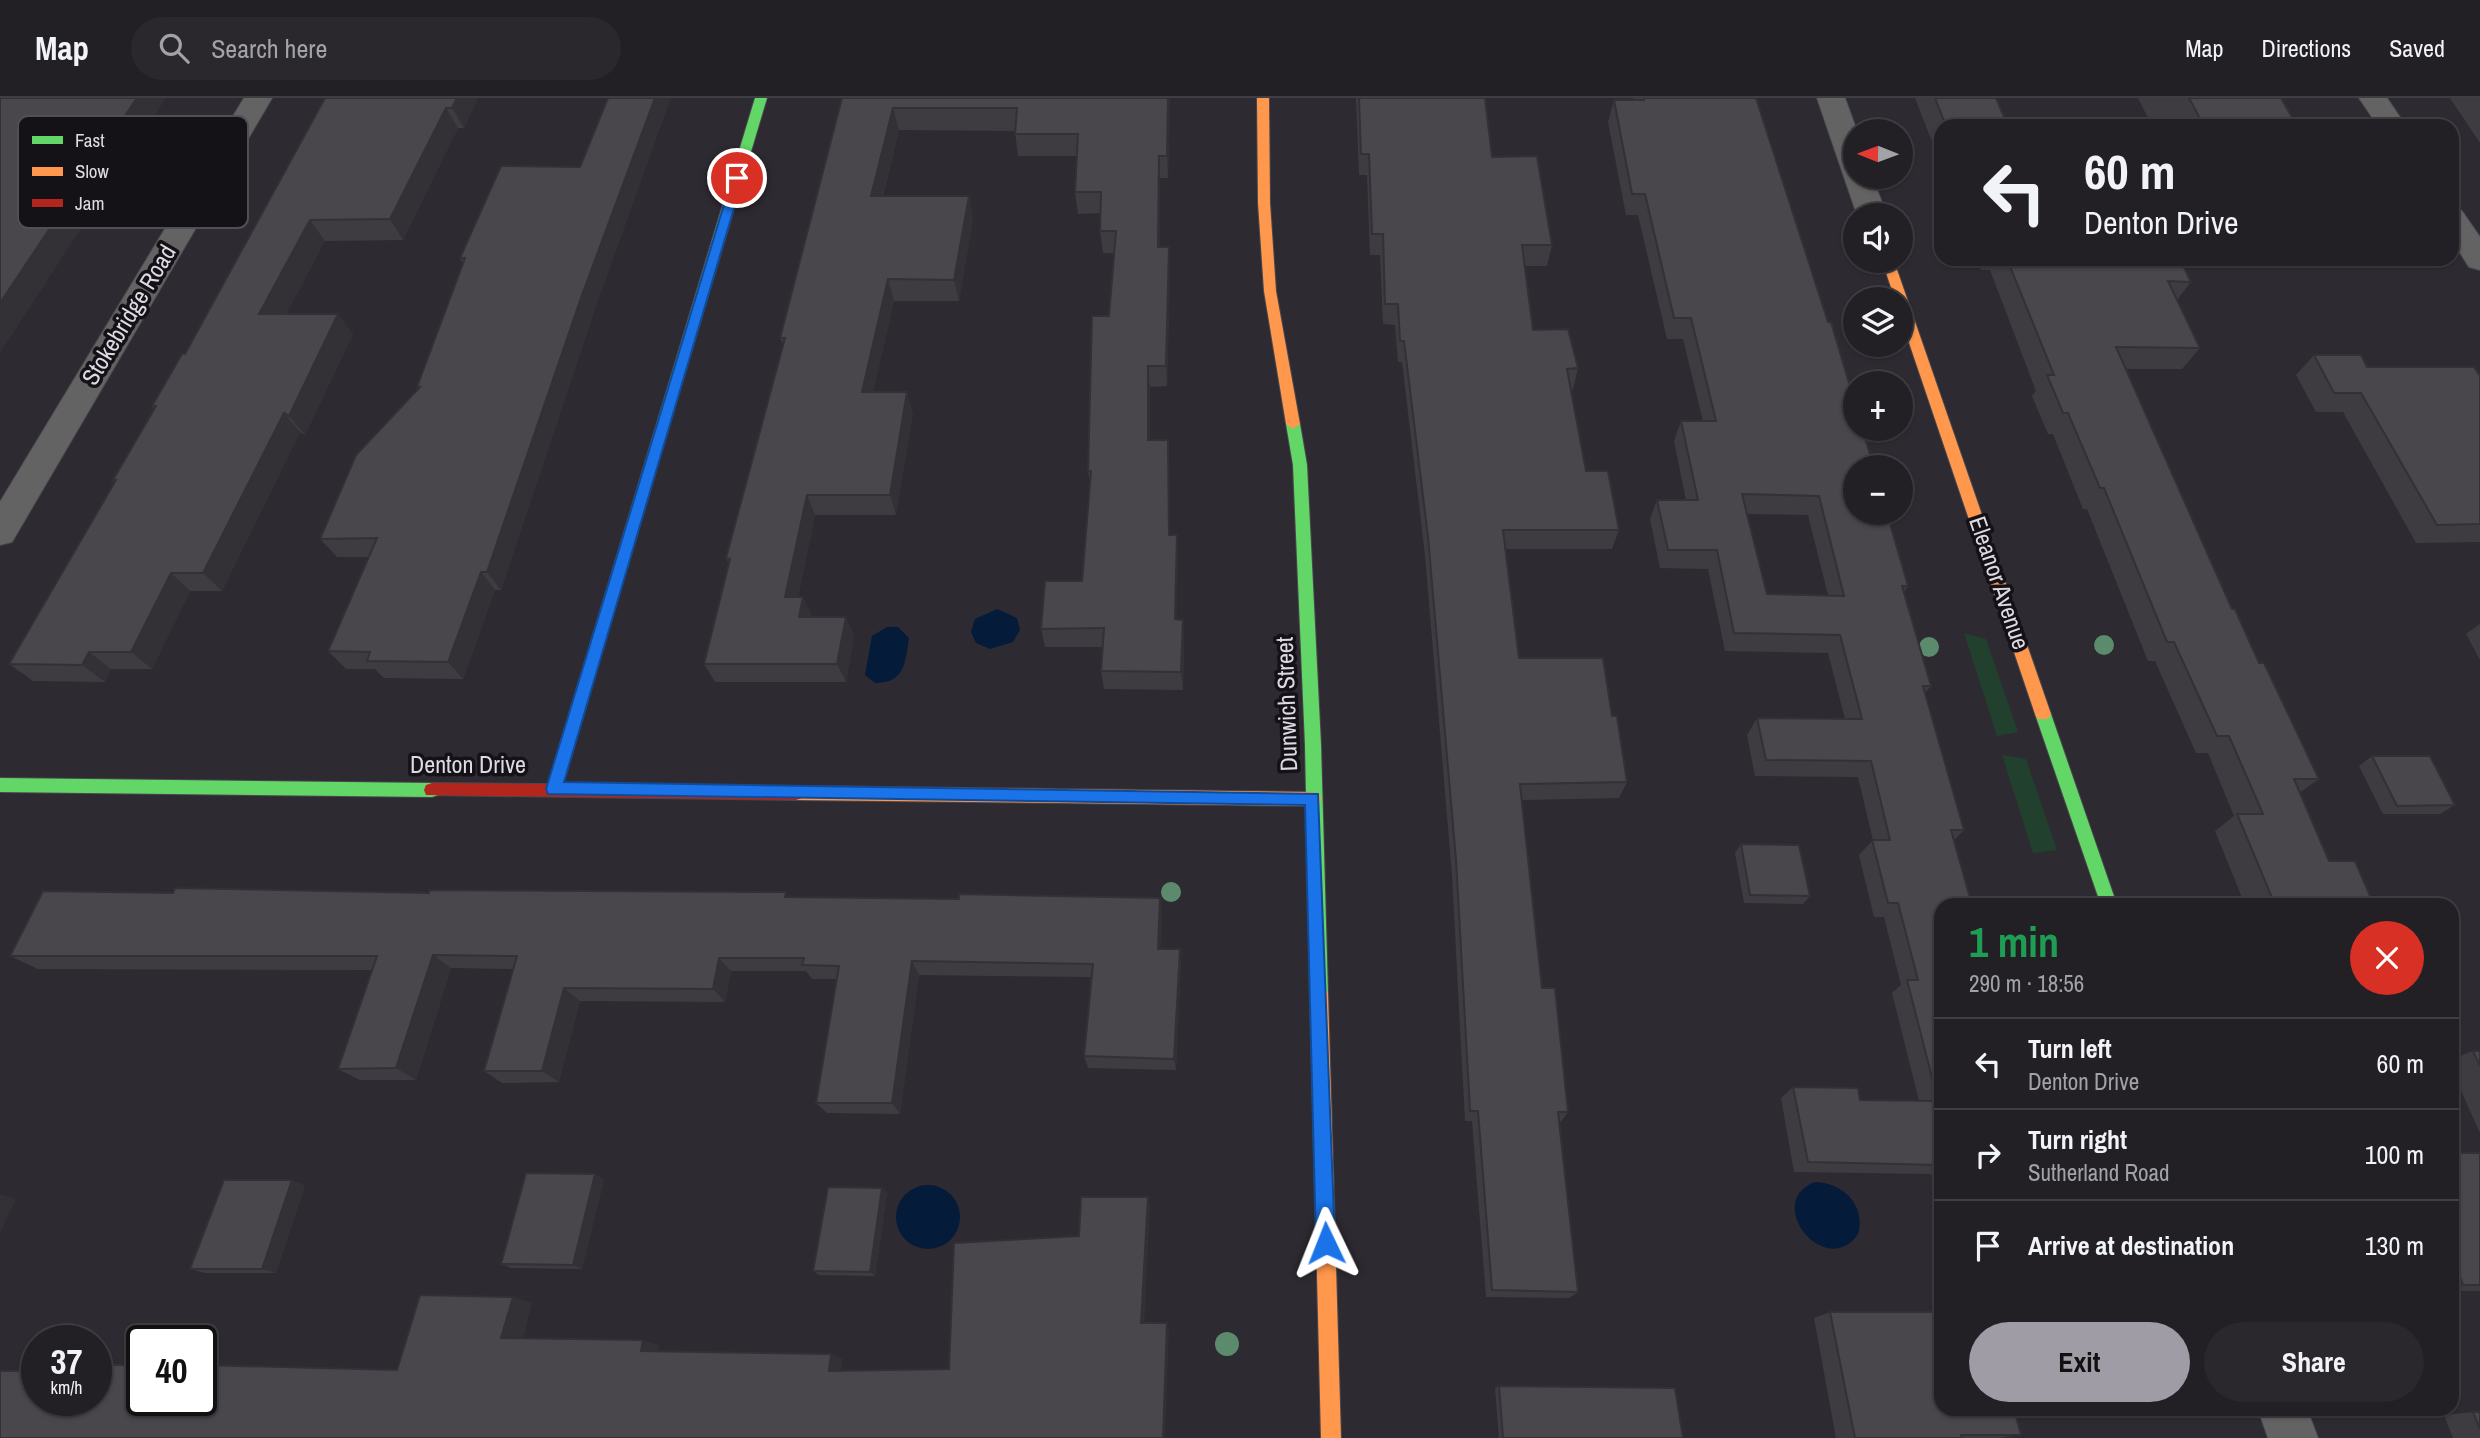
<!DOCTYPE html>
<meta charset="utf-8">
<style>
:root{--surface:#222025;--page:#2a282d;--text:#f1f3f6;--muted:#a2a3a7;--line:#3f3e42;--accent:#a09ca5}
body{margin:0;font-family:"Archivo Narrow",sans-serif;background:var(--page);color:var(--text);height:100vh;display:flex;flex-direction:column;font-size:26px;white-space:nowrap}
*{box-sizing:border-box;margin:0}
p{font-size:23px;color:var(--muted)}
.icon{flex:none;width:38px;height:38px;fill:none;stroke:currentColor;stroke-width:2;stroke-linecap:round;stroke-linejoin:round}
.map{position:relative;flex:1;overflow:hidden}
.panel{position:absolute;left:1934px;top:800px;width:525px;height:518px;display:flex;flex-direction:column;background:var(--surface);border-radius:21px;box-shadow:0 2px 5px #0004,0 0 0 2px var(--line)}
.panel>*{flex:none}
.banner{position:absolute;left:1934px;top:21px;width:525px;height:147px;border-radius:21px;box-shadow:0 2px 5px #0004,0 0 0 2px var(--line);background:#222025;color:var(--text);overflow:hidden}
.needle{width:46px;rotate:271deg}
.controls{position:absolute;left:1843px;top:21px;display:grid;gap:14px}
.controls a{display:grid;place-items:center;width:70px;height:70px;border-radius:50%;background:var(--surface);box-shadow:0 2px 5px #0004,0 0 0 2px var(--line);font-size:35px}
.speed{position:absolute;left:21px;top:1227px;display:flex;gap:14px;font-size:35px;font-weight:700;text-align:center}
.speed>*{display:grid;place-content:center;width:91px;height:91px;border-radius:50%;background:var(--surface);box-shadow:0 2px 5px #0004,0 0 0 2px var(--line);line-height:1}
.speed small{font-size:18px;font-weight:400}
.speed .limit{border:4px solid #111;border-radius:10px;background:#fff;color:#111}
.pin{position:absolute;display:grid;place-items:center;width:60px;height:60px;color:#fff;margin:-30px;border:4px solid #fff;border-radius:50%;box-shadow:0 2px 7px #0007}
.me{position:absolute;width:77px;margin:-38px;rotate:358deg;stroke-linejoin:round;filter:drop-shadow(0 0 5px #0008)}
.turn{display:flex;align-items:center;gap:24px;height:147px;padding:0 35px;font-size:32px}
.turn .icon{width:91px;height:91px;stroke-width:2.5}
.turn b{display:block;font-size:49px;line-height:60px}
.round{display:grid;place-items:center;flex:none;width:74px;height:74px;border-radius:37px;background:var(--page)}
.head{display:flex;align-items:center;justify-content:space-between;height:119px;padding:0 35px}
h1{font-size:42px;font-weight:700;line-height:52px;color:#1e9e55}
.primary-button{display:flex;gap:14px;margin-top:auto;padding:14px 35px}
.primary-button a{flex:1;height:80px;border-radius:42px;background:var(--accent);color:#111;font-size:28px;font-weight:700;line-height:80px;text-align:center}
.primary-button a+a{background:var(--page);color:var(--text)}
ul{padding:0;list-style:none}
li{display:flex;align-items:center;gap:21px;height:91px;padding:0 35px;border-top:2px solid var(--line)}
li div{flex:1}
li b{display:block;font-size:26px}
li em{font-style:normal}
header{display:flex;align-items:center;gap:42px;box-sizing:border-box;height:98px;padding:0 35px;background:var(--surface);border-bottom:2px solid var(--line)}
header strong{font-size:33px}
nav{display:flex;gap:38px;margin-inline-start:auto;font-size:24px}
.search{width:490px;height:63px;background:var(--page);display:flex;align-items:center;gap:18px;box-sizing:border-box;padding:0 24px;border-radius:38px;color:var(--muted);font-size:26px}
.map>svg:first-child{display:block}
.green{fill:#21402d}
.water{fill:#041b3a}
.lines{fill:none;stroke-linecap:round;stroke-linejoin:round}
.street-casing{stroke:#4a474d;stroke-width:2}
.fast-casing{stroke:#4a474d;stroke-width:2}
.slow-casing{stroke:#4a474d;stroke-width:2}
.jam-casing{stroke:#4a474d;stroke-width:2}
.street{fill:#636364;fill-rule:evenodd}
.fast{fill:#63d668;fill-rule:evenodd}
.slow{fill:#ff974d;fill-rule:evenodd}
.jam{fill:#b3261e;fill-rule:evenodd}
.tree{fill:#5b8b6c}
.wall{fill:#3f3c41;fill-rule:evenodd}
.shaded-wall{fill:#333135}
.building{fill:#49464c;stroke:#333135;stroke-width:2;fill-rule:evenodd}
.route{fill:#1a73e8;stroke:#114b97;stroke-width:2}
.labels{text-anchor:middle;stroke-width:7;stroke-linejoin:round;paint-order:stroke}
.street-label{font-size:24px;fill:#dedae3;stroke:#141217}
.key{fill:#141217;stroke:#514e54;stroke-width:2}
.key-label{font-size:19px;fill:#dedae3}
</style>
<header>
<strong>Map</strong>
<div class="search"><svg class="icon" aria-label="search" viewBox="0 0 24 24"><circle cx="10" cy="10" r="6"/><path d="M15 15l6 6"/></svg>Search here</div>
<nav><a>Map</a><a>Directions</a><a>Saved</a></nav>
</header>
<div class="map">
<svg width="2480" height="1340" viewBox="0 0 2480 1340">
<rect width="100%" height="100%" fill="#2e2a31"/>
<!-- green -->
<path class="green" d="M1964,535L1986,541L2018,634L1997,638Z
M2002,657L2026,661L2057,752L2033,755Z"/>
<!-- water -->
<path class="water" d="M997,511L1017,520L1020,532L1013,544L990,551L976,545L971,534L975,521Z
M887,529H898L909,540C905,565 905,585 875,585L865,577L872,538Z
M1815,1084C1844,1085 1866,1108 1858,1136C1826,1183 1762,1104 1815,1084Z
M896 1119a32 32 0 1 1 64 0a32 32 0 1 1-64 0Z"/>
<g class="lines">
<!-- street casing -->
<g class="street-casing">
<path id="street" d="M244,0H272L12,444L0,447V404Z
M1817,0H1845L1857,33L1855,79H1872L1887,117H1857Z
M2359,0H2387L2406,28H2378Z
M2452,110L2462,113L2480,139V172L2469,169L2452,142Z
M2258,1311H2307L2318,1340H2268Z"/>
</g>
<!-- fast casing -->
<g class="fast-casing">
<path id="fast" d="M755,0H767L622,487L615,493L608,487Z
M1293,321L1300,326L1307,367L1321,647L1328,895L1325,901L1319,903L1313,901L1310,895L1305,647L1293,367L1286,326Z
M2043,609L2048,611L2051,616L2117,807H2101L2035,616L2038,611Z
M0,680L432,685L438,687L440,692L438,697L432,699L0,694Z"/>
</g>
<!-- slow casing -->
<g class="slow-casing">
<path id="slow" d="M1257,0H1269L1270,105L1276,193L1300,326L1293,331L1286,326L1264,193L1258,105Z
M1882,163H1894L2051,616L2048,621H2038L2035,616L1900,218V201H1895Z
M796,688L1313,694L1319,696L1321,701L1319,706L1313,708L796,702L790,700L788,695L790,690Z
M1319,887L1325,889L1328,895L1341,1340H1321L1310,895L1313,889Z"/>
</g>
<!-- jam casing -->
<g class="jam-casing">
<path id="jam" d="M615,481L622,487L563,686L796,688L802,690L804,695L802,700L796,702L426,697L424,692L426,687L432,685L548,686L608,487Z"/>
</g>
<!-- street -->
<use href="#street" class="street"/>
<!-- fast -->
<use href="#fast" class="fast"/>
<!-- slow -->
<use href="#slow" class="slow"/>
<!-- jam -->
<use href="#jam" class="jam"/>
</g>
<!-- trees -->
<g class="tree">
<circle cx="2104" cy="547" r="10"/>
<circle cx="1929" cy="549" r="10"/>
<circle cx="1171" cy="794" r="10"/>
<circle cx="1227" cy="1246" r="12"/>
</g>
<!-- wall -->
<path class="wall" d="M325,0H478L464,30H458L403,142L325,143L286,216L353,236L305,337L300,334L222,493H190L152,571H111L105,584L33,583L9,566L115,384L113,382L154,311L152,308L185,256Z
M842,0H1170L1168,80H1160V149L1170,171L1167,288L1150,289V342L1169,362L1170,437L1178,456L1176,521L1183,522L1184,540L1183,592L1104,591L1101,573L1103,549H1045L1041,531L1082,483L1090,385L1088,373L1109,218L1114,155H1103L1100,133L1101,115L1078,116L1075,94L1077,58H1018L1015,33L899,32L883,98L973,120L959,203H894L873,294L913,315L896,417H815L798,499H803L812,519H846L854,538L846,584H715L704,566L729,466L726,460L783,246L780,240Z
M1356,0H1485L1492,59L1552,147L1547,168H1525L1533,232L1578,270L1573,291H1571L1586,373L1619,432L1612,451H1505L1519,560L1612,618L1627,684L1619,700L1521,702L1542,890L1568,1014L1560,1025L1578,1194L1569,1200L1486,1199L1472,1023H1465L1452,777L1425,457L1402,264H1398L1395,227L1383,226L1380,157H1370L1367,77H1359Z
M1633,0H1756L1908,488L1904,494L1931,588L1925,595L1964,732L1954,742L1941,807V1114L1931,1076L1794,1074L1781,1000L1793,989L1860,1002L1919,1003L1892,895L1901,887L1884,819H1874L1859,757L1873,742L1858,679L1755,678L1747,637L1757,620L1845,621L1828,555L1725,553L1708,471L1660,470L1650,421L1657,402H1686L1674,343L1681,323H1703L1683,241H1667L1638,117H1626L1608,24L1614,2H1634ZM1746,416L1808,417L1828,497L1767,496Z
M1915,0H1996L2008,28H1941V67Z
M2138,0H2281L2297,28H2152Z
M2450,0H2480V45Z
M501,68L593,217L501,492H495L463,581L384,580L375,571H346L328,553L369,459H337L320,441L418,291L417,289L463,166L460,160Z
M1977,161H2180L2191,184L2177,202L2200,250L2182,271H2125L2232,511L2319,681L2299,695L2329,763L2374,807H2245L2215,733L2234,718L2208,655H2196L2155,563H2148L2087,411H2083L2053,336H2048L2032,298L2036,293L1990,172H1981Z
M2314,257L2367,269L2480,278V444L2416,445L2343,314H2316L2296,277Z
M2480,526V562L2466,536Z
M2372,658L2455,707L2440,716H2383L2359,668Z
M1741,746L1810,798L1803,806L1744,805L1735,755Z
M173,795H429L789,799L1162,814L1160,851L1181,864L1176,972L1088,970L1084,958L1091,879L919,877L900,1016L827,1015L816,1005L837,881H812L806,873H731L725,904L580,903L559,984L502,985L484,973L514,871L451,870L416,982H360L338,971L372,872L38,871L10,858Z
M2473,953H2480V1035L2452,973V961Z
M2452,1055H2480V1193H2452Z
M595,1076L604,1081L582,1171L511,1170L501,1166Z
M305,1087L276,1175H205L190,1171Z
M882,1090L887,1095L875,1178L819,1177L813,1173Z
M1830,1214L2021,1337L1998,1340H1836L1814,1220Z
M1499,1288L1683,1340H1499L1495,1290Z
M2473,1314H2480V1340H2453L2444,1317Z"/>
<!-- shaded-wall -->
<path class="shaded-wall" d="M137,0H166L0,255V205Z
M457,0H478L464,30L452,10Z
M655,0H671L593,217L501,492L487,474L582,197Z
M1168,0H1170L1168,80L1167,58Z
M446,10L458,30L403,142L390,121Z
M893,10L899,32L877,119L871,98Z
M1159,58L1160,80V171L1158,149Z
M969,98L973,120L959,203L954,182Z
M310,122L325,143L275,236L259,216Z
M1169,149L1170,171L1167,288L1166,268Z
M888,181L894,203L869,314L862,294Z
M338,216L353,236L305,337L289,318Z
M1148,268L1150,289V363L1148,342Z
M907,294L913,315L896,417L890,397Z
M284,315L300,334L222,493L203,475Z
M1168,342L1169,362L1170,456L1169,437Z
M807,397L815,417L794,518L785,499Z
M1177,437L1178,456L1176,540L1175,521Z
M481,474L495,492L463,581L448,564Z
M171,475L190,493L152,571L131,554Z
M803,499L812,518L808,538L799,519Z
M846,519L854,538L846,584L837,566Z
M1183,522L1184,540L1183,592L1181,574Z
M89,554L111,571L105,584L82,567Z
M1160,800L1162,814L1160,864L1158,851Z
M1180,851L1181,864L1176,972L1174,961Z
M433,857L451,870L416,982L396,970Z
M719,860L731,873L725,904L713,891Z
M912,863L919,877L900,1016L892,1005Z
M564,890L580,903L559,984L542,973Z
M595,1076L604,1081L582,1171L573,1167Z
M292,1082L305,1087L276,1175L262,1171Z
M882,1090L887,1095L875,1178L870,1174Z
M0,1096L16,1101L0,1135Z
M1148,1099L1150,1108L1144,1231L1141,1225Z
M513,1199L532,1205L522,1246L501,1240Z
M1167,1225L1169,1231L1165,1340H1163Z
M643,1242L659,1247L657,1259L641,1253Z
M831,1256L843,1261L840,1278L829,1273Z"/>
<!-- building -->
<path class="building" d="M0,0H137L0,205Z
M325,0H457L452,10H446L390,121L310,122L259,216H338L289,318L284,315L203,475H171L131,554H89L82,567L9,566L116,382H113L156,308H152L182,256H185Z
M608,0H655L582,197L487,474H481L448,564L367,563L370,554L328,553L377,440L320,441L356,357L420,289H417L465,160H460L501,68L580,69Z
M842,0H1168L1167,58H1159L1158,149H1169L1166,268H1148V342H1168L1169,437H1177L1175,521L1183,522L1181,574L1101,573L1104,530L1041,531L1045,483H1082L1091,373H1088L1092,218H1109L1116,133H1100L1101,94H1075L1078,36H1015L1017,10H893L871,98H969L954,182L888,181L862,294H907L890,397H807L785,499H803L799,519H846L837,566H704L730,461L726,460L785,240H780Z
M1359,0H1485L1492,59L1537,58L1552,147H1522L1533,232L1568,231L1578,270L1567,271L1586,373H1608L1619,432H1503L1519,560H1603L1612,618H1617L1627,684L1520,686L1542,890H1555L1568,1014H1558L1578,1194L1492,1192L1478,1013H1470L1456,762L1428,439L1404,243H1400L1398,206H1385L1383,136H1372L1369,56H1361Z
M1644,0H1756L1828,224H1831L1855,305V331H1862L1874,369H1855V415H1887L1908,488H1902L1931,588H1923L1964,732H1951L1972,807H1941V1067L1808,1064L1793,989L1858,990L1860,1002L1938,1003L1907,882H1918L1898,805H1888L1872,742H1890L1871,663L1766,662L1757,620L1862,621L1840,537L1734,535L1717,452H1668L1657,402H1698L1681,323H1716L1691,220H1674L1645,96H1632L1614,2H1644ZM1742,396L1819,398L1844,498L1767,496Z
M1935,0H1996L2008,28H1946Z
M2189,0H2281L2297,28H2204Z
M2007,161H2180L2191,184L2168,183L2200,250L2116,249L2232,511H2235L2259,565H2264L2319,681H2294L2329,763H2355L2374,807H2275L2237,716H2263L2229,638H2217L2174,544H2167L2104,390H2100L2068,315H2063L2047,277H2054Z
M2314,257H2361L2367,269H2474L2480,278V426L2437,427L2361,295H2334Z
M2372,658H2430L2455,707L2397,708Z
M1741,746L1799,747L1810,798L1750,797Z
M175,790L429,795V792L786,794L785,799L959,801V796L1160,800L1158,851H1180L1174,961L1084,958L1093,866L912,863L892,1005H816L839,868L802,867L804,860H719L713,891L564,890L542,973H484L517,858L433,857L396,970L338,971L377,858H10L43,793L173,795Z
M2473,953H2480V968Z
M2452,1055H2480V1187H2463L2452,1160Z
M526,1075L595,1076L573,1167L501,1166Z
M224,1082H292L262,1171H190Z
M828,1089L882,1090L870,1174L813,1173Z
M1081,1099H1148L1141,1225H1167L1163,1340H0V1273H37V1302H96V1267H142V1302H201V1267L397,1272L420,1197L513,1199L501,1240L643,1242L641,1253L831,1256L829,1273L949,1271L954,1145L1079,1138Z
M1830,1214H1941V1311H2014L2021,1337H1961L1962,1340H1855Z
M1499,1288L1675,1290L1683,1340H1503Z
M2473,1314H2480V1331Z"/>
<!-- route -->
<path class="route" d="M733,77L743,80L564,684L1318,696L1335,1145L1332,1152L1326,1155L1319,1152L1316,1145L1305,707L548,696L546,691Z"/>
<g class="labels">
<!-- street labels -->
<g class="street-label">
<text transform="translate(129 217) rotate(-59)" y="8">Stokebridge Road</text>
<text transform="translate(1999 485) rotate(71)" y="8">Eleanor Avenue</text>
<text transform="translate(1287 606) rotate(-92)" y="8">Dunwich Street</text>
<text x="468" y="675">Denton Drive</text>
</g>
</g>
<!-- legend -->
<rect x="18" y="18" width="230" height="112" rx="10" class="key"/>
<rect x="32" y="38" width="31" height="8" fill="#63d668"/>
<rect x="32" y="69" width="31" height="9" fill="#ff974d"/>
<rect x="32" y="101" width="31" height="8" fill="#b3261e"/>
<g class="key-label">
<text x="75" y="49">Fast</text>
<text x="75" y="80">Slow</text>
<text x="75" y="112">Jam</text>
</g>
</svg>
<div class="controls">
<a><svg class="needle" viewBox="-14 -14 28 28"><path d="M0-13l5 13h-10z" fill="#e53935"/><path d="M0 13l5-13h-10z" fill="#a2a3a7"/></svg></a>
<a><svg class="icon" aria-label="sound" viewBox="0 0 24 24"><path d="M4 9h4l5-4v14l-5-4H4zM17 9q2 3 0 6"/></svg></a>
<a><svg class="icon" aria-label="layers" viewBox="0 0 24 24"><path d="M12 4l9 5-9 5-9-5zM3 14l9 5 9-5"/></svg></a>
<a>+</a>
<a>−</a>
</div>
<div class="speed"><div>37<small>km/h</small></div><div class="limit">40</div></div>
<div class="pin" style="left:737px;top:80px;background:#d93025"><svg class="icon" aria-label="arrive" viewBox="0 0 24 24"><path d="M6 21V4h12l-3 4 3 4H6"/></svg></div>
<svg class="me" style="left:1326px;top:1145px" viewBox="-20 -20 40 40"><path d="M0-17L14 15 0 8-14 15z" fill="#1a73e8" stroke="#fff" stroke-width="4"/></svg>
<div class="banner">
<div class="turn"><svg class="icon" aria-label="left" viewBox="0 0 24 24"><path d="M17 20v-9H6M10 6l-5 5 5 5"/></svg><div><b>60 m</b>Denton Drive</div></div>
</div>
<section class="panel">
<div class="head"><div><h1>1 min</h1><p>290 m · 18:56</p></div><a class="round" style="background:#d93025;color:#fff"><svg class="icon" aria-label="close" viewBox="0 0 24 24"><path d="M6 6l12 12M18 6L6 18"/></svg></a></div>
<ul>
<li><svg class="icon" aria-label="left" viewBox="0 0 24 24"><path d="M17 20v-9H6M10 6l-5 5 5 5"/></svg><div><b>Turn left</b><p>Denton Drive</p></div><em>60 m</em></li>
<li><svg class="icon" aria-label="right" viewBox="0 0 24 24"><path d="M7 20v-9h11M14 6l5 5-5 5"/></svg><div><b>Turn right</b><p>Sutherland Road</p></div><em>100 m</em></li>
<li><svg class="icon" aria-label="arrive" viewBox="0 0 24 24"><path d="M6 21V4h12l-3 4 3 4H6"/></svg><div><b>Arrive at destination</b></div><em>130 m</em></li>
</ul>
<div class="primary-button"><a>Exit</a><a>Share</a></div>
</section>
</div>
